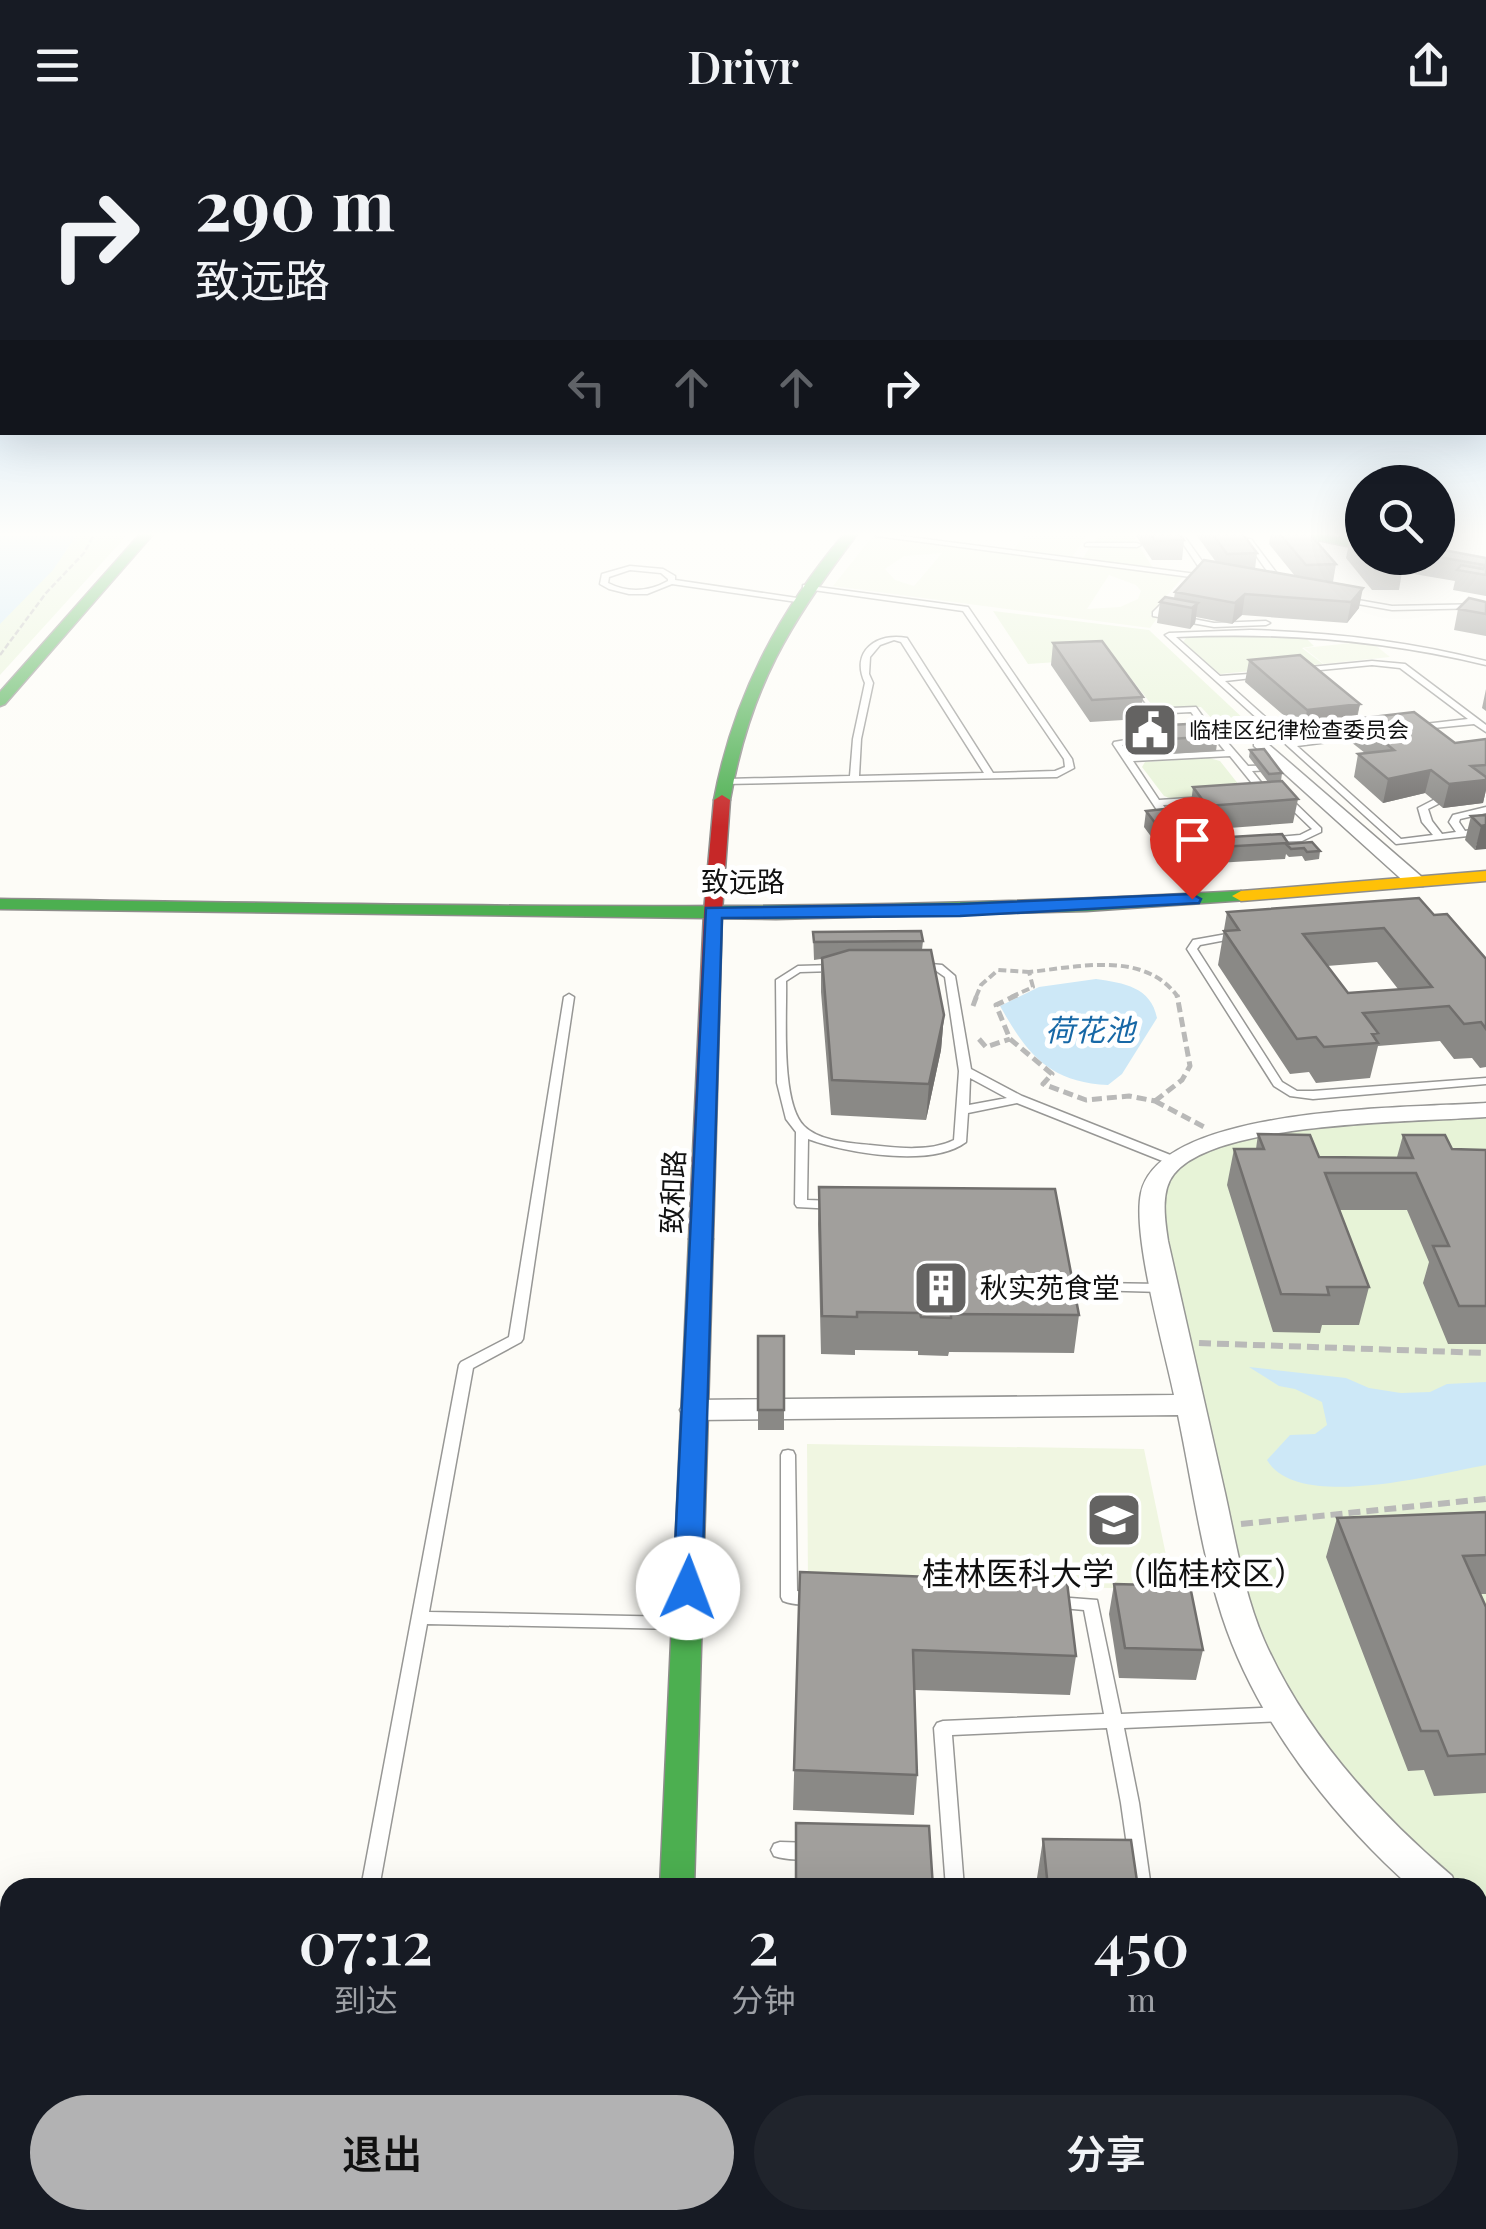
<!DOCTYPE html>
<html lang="zh">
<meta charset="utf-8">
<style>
:root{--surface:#171b24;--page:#20242c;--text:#f1f3f6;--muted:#9ea1a6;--accent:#b2b2b3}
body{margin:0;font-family:"Playfair Display","Noto Sans SC",serif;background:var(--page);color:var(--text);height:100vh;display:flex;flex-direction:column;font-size:38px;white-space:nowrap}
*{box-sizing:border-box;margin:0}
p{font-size:32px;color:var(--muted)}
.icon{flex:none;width:55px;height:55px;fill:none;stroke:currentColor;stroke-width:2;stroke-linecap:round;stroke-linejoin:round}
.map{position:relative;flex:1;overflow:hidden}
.sheet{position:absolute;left:0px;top:1748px;width:1488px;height:352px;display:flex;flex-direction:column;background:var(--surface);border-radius:30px 30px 0 0;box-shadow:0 10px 40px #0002}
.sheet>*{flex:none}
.guide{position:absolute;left:0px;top:0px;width:1488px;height:305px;box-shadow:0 10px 40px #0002;background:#171b24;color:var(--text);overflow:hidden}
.buttons{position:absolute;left:1345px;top:335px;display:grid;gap:20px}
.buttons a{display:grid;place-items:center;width:110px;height:110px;border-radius:50%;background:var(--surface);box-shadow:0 10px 40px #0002;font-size:50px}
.pin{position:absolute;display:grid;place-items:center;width:85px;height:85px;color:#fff;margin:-102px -42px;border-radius:50% 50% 50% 0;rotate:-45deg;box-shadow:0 0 10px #0007}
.pin .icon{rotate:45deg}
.me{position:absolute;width:110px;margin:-55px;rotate:2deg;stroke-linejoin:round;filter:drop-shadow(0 0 8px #0008)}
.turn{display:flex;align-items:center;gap:35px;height:210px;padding:0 30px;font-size:45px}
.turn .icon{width:130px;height:130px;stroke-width:2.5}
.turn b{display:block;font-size:70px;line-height:85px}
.lanes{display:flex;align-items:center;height:95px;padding:0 30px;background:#0003;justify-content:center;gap:50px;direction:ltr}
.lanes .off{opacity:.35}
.eta{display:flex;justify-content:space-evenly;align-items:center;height:170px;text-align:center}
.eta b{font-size:60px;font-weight:600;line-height:70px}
.button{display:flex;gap:20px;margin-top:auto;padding:20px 30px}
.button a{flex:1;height:115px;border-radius:60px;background:var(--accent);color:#111;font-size:40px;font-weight:600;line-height:115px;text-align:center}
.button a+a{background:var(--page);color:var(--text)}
header{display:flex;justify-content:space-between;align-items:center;height:130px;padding:0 30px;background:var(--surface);font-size:45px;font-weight:600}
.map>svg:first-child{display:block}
.green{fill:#e7f3d7}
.pitch{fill:#f0f6e1;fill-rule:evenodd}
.water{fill:#cde8f7}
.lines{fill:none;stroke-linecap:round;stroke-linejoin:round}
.lane-casing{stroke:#979795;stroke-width:3}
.street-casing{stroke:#979795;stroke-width:3}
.fast-casing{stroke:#8e8d8b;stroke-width:3}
.slow-casing{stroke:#8e8d8b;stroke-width:3}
.jam-casing{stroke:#8e8d8b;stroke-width:3}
.path-far3{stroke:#b9b9b8;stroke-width:2.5;stroke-dasharray:6 2.5;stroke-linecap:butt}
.path-far2{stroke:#b9b9b8;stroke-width:4;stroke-dasharray:8 4;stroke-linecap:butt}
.path-far1{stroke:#b9b9b8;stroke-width:5;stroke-dasharray:10 5;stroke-linecap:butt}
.path{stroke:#b9b9b8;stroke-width:6;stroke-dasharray:12 6;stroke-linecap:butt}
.lane{fill:#fffffe;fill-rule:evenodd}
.street{fill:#fffffe;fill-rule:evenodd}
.fast{fill:#4caf50;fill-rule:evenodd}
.slow{fill:#ffc107;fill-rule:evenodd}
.jam{fill:#c62828;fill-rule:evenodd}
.wall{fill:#8a8986;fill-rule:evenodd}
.shaded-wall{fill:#716f6d}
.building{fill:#a19f9c;stroke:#716f6d;stroke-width:2.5;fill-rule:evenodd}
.route{fill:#1a73e8;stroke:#114b97;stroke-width:2.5}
.labels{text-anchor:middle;stroke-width:10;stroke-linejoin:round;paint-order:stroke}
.far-poi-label{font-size:22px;fill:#111;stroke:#fff;text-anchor:start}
.street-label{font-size:28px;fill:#111;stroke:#fff}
.poi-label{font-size:28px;fill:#111;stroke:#fff;text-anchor:start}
.water-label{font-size:30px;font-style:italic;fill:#1768a6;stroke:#fff}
.near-poi-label{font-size:32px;fill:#111;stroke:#fff}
</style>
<header><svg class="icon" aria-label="menu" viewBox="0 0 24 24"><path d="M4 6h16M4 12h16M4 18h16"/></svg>Drivr<svg class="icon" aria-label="share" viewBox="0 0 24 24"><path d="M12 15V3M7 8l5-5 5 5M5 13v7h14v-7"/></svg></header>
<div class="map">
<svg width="1486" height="2099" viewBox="0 0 1486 2099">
<rect width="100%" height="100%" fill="#fdfcf7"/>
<!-- green -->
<path class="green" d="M0,403H129L0,545Z
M1100,403H1131L1153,438L1082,429Z
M993,481L1149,500L1263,607L1232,610L1201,577L1155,579L1115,528L1028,534Z
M1226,504H1302L1314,516L1302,518L1323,534L1220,544L1183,512L1186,508Z
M1209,628L1220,631L1243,660L1239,665L1172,669L1164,666L1142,637L1145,632Z
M1486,980V1793L1478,1786V1758L1439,1757L1272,1557L1155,1111L1167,1036L1234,1003Z"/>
<!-- pitch -->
<path class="pitch" d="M1027,403H1089L1072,427L1014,419Z
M872,407L1184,446L1150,485L1158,487L1150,498L833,456ZM942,423L914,456L895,450L885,439L904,426ZM1109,445L1136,455L1141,461L1138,469L1120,477L1087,479Z
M1370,511L1390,527L1324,534L1304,518Z
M807,1314L1144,1319L1173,1459L808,1453Z"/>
<!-- water -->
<path class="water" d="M0,403H78L53,440L0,494Z
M1096,849C1124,853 1151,857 1157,888L1122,944L1108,955C1049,952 1027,924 1000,876L1039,857Z
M1249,1237L1346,1248L1369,1258L1401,1263L1430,1262L1447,1254L1486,1252V1335C1436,1344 1297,1382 1267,1330L1290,1305L1315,1304L1327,1295L1322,1272L1295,1259L1279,1256Z"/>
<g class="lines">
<!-- lane casing -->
<g class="lane-casing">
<path id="lane" d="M879,403L1204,445L1176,403H1182L1212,445L1206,449L876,406V404Z
M1247,409H1251L1284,453L1283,455H1277L1245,410Z
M1087,413H1137L1141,415L1137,417L1085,416V414Z
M630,436L663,439L675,446V450L797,468L801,470L797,472L672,454L647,464H629L609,459L600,454L602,444ZM630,440L661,443L668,449V451C648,462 628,463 608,453L609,447Z
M803,455L968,477L1072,629L1074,638L1057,647L724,654V650L727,649L850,646L853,609L865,553C850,521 877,502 907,508L993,643L1055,641L1065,637L1064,629L963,481L806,459H803ZM894,510L901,512L984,643L859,646L861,609L873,553L869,544L870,527L880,515Z
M1341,467L1392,476L1486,474V478L1392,480L1341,471Z
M1166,469L1173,471L1162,483L1214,493L1266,491L1270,493L1266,495L1214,497L1153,486V482Z
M1250,500C1330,502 1408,511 1486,531V535C1383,510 1282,502 1176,507L1220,546L1264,543V547H1261L1225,551L1292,611L1370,602V606L1367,607L1297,616L1401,709L1433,705L1422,692L1418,678L1447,663L1452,666L1450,668L1428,679L1432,691L1442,704L1456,702L1449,692L1453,685L1486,677V683L1460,689L1459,692L1465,701L1486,698V704L1396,714L1165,505L1169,503Z
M1372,531L1405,534L1486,595V602L1474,594L1413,600L1412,598L1416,595L1468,589L1400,538L1372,535L1300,542L1296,540L1300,538Z
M1131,564H1137L1148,579L1196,577L1216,605L1222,606L1248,636L1277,635L1278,637L1274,640L1252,641L1272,666L1270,668H1264L1230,626L1133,631L1159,670L1204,667L1209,670L1204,673L1163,675L1173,690L1168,693L1165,692L1113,614L1114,612L1143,607V611L1122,615L1130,626L1225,621L1216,610L1202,607V603H1206L1191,582L1152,584L1160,596L1153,598L1130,566Z
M1286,666L1289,667L1321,698V702L1302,711L1267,712V708L1300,705L1312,699L1283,671L1281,669Z
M1238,802L1242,803V807L1200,815L1197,819L1282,952L1297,961H1313L1486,948V954L1313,969L1290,966L1274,956L1187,819L1193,810Z
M919,833L942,835L955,846L971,939L1022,966L1178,1028L1180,1031L1178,1034H1170L1017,973L968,983L966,1012C932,1038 846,1023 808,1009L807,1070L835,1071L841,1075L835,1079L797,1077L795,1074L796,1002L786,989L777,953L776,850L798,836L834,835L839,838L834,841L800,842L786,851C787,884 780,972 804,996C819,1011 849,1013 870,1015C897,1018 929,1022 954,1010L959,941L945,847L935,840L915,838L914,836L915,834ZM970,948L1007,968L969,975Z
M569,864L574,867L523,1209L521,1212L473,1238L429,1482L679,1487L685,1488L687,1493L685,1498L679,1499L427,1494L379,1758H361L459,1235L461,1232L509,1207L564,867Z
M1095,1153L1162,1154L1169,1158L1162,1162L1090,1160L1088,1157L1090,1154Z
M788,1320L793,1321L795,1325L797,1461L818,1464L820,1468L818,1472C808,1476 793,1475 783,1471L781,1467V1325L783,1321Z
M1057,1467L1097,1470L1121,1584L1284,1577L1290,1579L1293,1584L1290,1589L1284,1591L1124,1598L1139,1673L1151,1758H1133L1121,1673L1107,1598L952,1605L964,1758H946L934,1598L937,1593L943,1591L1104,1584L1084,1480L1051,1477L1049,1473L1051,1469Z
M780,1712L813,1713L819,1715L822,1721L819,1727C807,1731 786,1730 774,1726L771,1720L774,1714Z
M1486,1914V1935L1478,1939V1918Z
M1478,2061L1486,2066V2099H1474L1472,2090H1478Z
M297,2090H319L317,2099H295Z
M776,2090H798V2099H776Z"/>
</g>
<!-- street casing -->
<g class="street-casing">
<path id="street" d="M1260,607L1423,748V756H1409L1254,616V608Z
M1486,973V987C1418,992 1216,991 1174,1044C1160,1061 1165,1091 1168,1111C1187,1195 1206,1279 1225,1363C1236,1413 1244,1464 1264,1510C1305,1603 1376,1681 1452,1746L1457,1758H1412C1331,1686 1256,1590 1222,1486C1201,1421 1192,1352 1178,1285L694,1290L684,1287L680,1280L684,1273L694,1270L1174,1265C1164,1217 1132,1106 1141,1063C1160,975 1413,978 1486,973Z
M1478,1769L1486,1772V1810L1478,1807Z"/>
</g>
<!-- fast casing -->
<g class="fast-casing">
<path id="fast" d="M141,403H154L5,574L0,576V562Z
M845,403H858C790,492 750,557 730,670L728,674H716L714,670C733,568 778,482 845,403Z
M1282,403H1311L1362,411V419Z
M1241,761L1250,766L1247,770L1086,781L776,789L0,779V769C414,775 827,785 1241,761Z
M701,1102L713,1109L694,1758H660L689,1109Z
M645,2090H683V2099H645Z"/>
</g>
<!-- slow casing -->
<g class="slow-casing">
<path id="slow" d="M1486,741V751L1241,771L1232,766L1241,761Z"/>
</g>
<!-- jam casing -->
<g class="jam-casing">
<path id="jam" d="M722,665L730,670L722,782L713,1109L701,1116L689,1109L704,782L714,670Z"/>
</g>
<!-- path-far3 -->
<path class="path-far3" d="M0,525L46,463L84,423L95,403"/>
<!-- path-far2 -->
<path class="path-far2" d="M976,867L981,855L998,840L1029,842
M1011,867L1033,857L1029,842C1079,837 1144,820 1178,867"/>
<!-- path-far1 -->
<path class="path-far1" d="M1017,865L996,875L1010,909L1052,944L1043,954L1086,970L1129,966L1155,971
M973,876L977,865
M979,909L986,917L1010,909
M1155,971L1206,998
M1155,971L1182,950L1190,936L1177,865"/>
<!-- path -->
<path class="path" d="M1199,1213L1486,1223
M1241,1394L1486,1369"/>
<!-- lane -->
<use href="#lane" class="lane"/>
<!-- street -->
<use href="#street" class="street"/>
<!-- fast -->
<use href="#fast" class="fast"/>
<!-- slow -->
<use href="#slow" class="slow"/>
<!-- jam -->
<use href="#jam" class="jam"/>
</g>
<!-- wall -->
<path class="wall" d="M1134,403H1179L1184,410L1182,430H1152Z
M1195,403H1242L1257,423L1255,439L1295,446L1269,414L1271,403H1309L1336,434L1333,452L1359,478L1347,493L1242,485L1232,494L1196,487L1195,493L1190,499L1157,493L1160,472L1174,468L1175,462L1216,432Z
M1350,408H1362V428H1392L1400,437L1402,428H1486V466L1453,460L1455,451L1402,442L1399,460H1372L1346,428Z
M1486,472V506L1454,500L1458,479Z
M1053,513L1143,567L1140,589L1090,592L1051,535Z
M1249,530L1360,574L1357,589L1455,613L1486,609V660L1483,673L1443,678L1425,663L1383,673L1354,647L1358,624L1365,623L1351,612L1354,596L1303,602L1245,552Z
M1486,559V581L1482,578Z
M1129,597L1218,606L1216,621L1136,626L1127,612Z
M1250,620L1282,643L1281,651L1268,652L1249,627Z
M1193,657L1298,669L1293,693L1203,700L1190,681Z
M1146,681L1193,717L1190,734L1172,735L1144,697Z
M1486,685L1475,720L1465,710L1471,686Z
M1195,709L1288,713L1320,721L1319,729L1305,731L1302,726L1289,727L1286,724L1285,729L1199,734L1193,725Z
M1227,782L1434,785L1486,829V937L1480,938L1472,928L1454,929L1440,911L1378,916L1370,948L1316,953L1309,942L1290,944L1218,835ZM1377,832L1398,859L1348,863L1327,836Z
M813,802L923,811L922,820L944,885L941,920L926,990L831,985L821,862V829L814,830Z
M1258,1004L1319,1027H1397L1403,1005L1452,1019L1486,1020V1214H1448L1423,1153L1429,1132L1407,1080H1339L1369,1157L1359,1195H1322L1320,1203L1273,1202L1227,1055L1234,1019H1256Z
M819,1057L1079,1185L1074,1223L949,1222L948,1226L918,1225V1221L855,1220V1225L821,1224L818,1094Z
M758,1206H784V1300H758Z
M1486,1382V1464H1480L1486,1477V1663L1434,1666L1424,1640L1408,1641L1326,1427L1337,1388Z
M800,1442L1076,1526L1070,1565L915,1560L917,1645L914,1685L793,1680Z
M1114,1454L1203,1520L1196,1550L1119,1548L1109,1484Z
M1043,1709L1138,1758H1038L1037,1748Z"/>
<!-- shaded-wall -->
<path class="shaded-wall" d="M1363,458L1359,478L1347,493L1351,472Z
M1245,464L1242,485L1232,494L1235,473Z
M1198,473L1195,493L1190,499L1192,478Z
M1360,574L1354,596L1303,602L1307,580Z
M1431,640L1425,663L1383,673L1388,649Z
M1486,650V660L1483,673L1443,678L1449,654Z
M1486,695V719L1475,720L1481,696Z
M944,885L941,920L926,990L929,954Z"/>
<!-- building -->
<path class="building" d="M1150,403H1179L1184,410L1155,411Z
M1212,403H1242L1257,423L1227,424Z
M1279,403H1309L1336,434L1306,435Z
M1350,408H1362V424Z
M1438,419L1486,428V445L1457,440L1461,435L1483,439L1485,435L1438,427Z
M1366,428H1392L1403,440H1376Z
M1204,430L1363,458L1351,472L1245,464L1235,473L1175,462Z
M1165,467L1198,473L1192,478L1160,472Z
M1469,468L1486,472V484L1458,479Z
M1102,511L1143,567L1092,570L1053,513Z
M1300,525L1360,574L1307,580L1249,530Z
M1414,582L1455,613L1486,609V635L1471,636L1486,647V650L1449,654L1431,640L1388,649L1358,624L1394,620L1356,589Z
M1208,593L1218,606L1138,611L1129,597Z
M1264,619L1282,643L1269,644L1250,620Z
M1282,651L1298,669L1207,676L1193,657Z
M1164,679L1193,717L1175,719L1146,681Z
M1486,685V695L1481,696L1471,686Z
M1282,704L1288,713L1201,718L1195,709Z
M1312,712L1320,721L1307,722L1304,718L1291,719L1286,714Z
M1419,768L1434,785L1447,784L1486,829V899L1481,892L1464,894L1449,876L1363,883L1378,903L1372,904L1378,913L1324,917L1316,907L1297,909L1224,801L1239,800L1227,782ZM1384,798L1432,857L1348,863L1303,804Z
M921,801L923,811L814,812L813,802Z
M849,820H931L944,885L929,954L832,950L822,828Z
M1258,1004L1310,1005L1319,1027L1413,1028L1403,1005H1445L1452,1019L1486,1020V1176H1459L1433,1116H1449L1416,1043H1325L1369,1157H1327L1329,1165L1281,1164L1234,1019H1264Z
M819,1057L1055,1059L1079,1185L951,1184V1188L921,1187L920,1183L857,1182V1187L822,1186Z
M758,1206H784V1280H758Z
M1486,1382V1425L1463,1426L1486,1477V1624L1448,1626L1438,1601H1421L1337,1388Z
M800,1442L1067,1452L1076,1526L913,1520L917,1645L794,1640Z
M1114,1454L1190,1456L1203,1520L1125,1518Z
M796,1693L929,1696L933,1758H796Z
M1043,1709L1131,1710L1138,1758H1048Z
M867,2090H1088L1100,2099H861Z"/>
<!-- sky -->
<linearGradient id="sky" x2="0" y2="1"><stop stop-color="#9dc9ee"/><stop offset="0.58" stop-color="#fefefb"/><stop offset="1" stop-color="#fefefb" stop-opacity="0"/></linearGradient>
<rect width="1486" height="697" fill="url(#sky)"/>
<!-- route -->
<path class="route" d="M1192,764L1201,769L1199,773L960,786L722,788L702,1458L698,1465L688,1469L677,1465L673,1458L706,778L960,774Z"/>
<!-- icons -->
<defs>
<g id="civic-square" transform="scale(2.875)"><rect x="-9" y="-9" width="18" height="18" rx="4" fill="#646362" stroke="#fff"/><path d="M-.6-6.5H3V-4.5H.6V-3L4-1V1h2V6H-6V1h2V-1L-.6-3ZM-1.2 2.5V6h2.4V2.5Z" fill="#fff"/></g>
<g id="building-square" transform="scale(2.875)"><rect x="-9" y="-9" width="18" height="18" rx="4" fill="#646362" stroke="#fff"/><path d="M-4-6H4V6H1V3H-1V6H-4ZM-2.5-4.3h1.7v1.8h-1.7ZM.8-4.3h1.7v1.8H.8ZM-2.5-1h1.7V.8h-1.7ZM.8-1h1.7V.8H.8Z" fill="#fff"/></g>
<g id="university-square" transform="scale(2.875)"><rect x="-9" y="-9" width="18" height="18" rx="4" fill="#646362" stroke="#fff"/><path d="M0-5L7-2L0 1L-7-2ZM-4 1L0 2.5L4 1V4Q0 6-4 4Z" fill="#fff"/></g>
</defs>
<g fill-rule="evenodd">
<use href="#civic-square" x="1150" y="600"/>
<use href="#building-square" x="941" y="1158"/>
<use href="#university-square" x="1114" y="1390"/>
</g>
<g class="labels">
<!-- far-poi labels -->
<g class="far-poi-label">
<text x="1189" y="608">临桂区纪律检查委员会</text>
</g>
<!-- street labels -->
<g class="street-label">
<text x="743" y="762">致远路</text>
<text transform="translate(673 1062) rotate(-88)" y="10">致和路</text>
</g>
<!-- poi labels -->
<g class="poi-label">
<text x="980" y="1168">秋实苑食堂</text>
</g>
<!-- water labels -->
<g class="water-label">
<text x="1090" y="911">荷花池</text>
</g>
<!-- near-poi labels -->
<g class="near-poi-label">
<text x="1114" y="1455">桂林医科大学（临桂校区）</text>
</g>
</g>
</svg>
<div class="buttons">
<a><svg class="icon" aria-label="search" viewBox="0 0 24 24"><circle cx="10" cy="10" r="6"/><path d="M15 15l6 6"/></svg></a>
</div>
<div class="pin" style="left:1192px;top:769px;background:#d93025"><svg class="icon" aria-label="arrive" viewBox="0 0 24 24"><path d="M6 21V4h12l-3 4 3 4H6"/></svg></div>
<svg class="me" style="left:688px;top:1458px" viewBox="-20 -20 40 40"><circle r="19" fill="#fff"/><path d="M0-13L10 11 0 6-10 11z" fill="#1a73e8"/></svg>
<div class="guide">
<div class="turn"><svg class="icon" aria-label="right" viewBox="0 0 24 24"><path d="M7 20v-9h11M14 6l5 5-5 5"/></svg><div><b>290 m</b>致远路</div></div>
<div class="lanes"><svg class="icon off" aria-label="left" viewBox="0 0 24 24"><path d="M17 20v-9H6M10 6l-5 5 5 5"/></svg><svg class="icon off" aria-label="ahead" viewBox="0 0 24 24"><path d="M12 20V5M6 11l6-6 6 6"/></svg><svg class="icon off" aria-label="ahead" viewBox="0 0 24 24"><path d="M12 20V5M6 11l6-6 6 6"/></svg><svg class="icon" aria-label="right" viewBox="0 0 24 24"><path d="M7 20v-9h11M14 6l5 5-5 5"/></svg></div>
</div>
<section class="sheet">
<div class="eta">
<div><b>07:12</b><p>到达</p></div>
<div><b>2</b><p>分钟</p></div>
<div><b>450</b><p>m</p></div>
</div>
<div class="button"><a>退出</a><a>分享</a></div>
</section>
</div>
